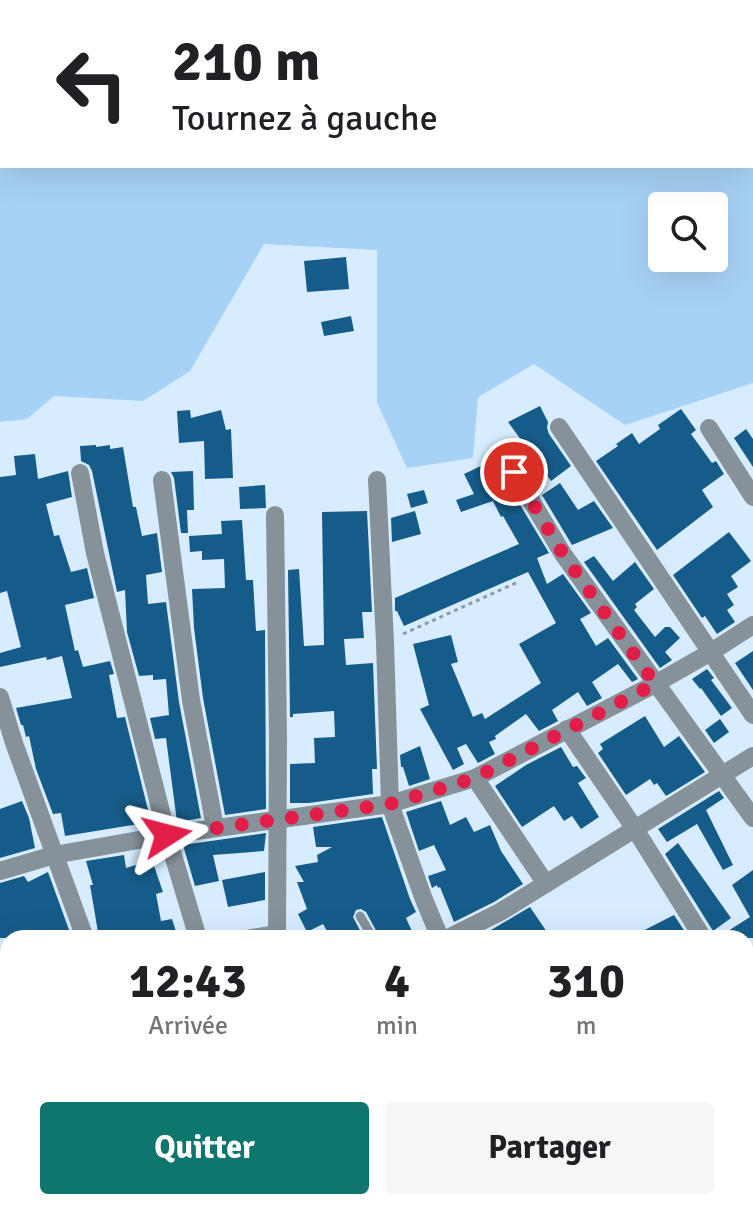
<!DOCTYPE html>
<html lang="fr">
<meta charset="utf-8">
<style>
:root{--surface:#fff;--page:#f6f6f6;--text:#202124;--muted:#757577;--accent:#0f766e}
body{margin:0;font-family:Signika,sans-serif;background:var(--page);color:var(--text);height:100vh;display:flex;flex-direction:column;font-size:30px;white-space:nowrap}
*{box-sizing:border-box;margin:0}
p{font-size:26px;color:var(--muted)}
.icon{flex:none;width:44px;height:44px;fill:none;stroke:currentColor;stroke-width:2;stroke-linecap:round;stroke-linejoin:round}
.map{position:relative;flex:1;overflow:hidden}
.panel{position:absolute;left:0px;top:930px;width:754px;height:280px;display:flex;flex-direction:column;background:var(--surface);border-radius:24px 24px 0 0;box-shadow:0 8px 32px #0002}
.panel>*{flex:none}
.hud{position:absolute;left:0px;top:0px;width:754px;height:168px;box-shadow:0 8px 32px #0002;background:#fff;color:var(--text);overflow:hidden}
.tools{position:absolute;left:648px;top:192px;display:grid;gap:16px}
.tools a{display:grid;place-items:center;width:80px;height:80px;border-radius:8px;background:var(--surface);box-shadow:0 8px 32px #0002;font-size:40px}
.pin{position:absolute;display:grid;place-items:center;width:68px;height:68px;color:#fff;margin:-34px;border:4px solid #fff;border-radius:50%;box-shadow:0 2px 8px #0007}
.me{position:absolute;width:88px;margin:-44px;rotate:81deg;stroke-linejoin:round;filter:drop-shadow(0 0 6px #0008)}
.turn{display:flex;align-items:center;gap:28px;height:168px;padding:0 40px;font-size:36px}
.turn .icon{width:104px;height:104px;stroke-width:2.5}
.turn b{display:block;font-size:56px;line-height:68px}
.eta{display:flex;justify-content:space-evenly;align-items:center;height:136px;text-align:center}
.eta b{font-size:48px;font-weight:700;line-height:56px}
.button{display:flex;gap:16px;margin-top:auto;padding:16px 40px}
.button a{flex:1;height:92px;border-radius:8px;background:var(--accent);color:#fff;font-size:32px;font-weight:700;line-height:92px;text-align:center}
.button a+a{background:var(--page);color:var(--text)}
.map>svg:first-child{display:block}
.green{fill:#a7d2f5;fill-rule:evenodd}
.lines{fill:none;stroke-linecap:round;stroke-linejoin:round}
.river{stroke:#7ec0f4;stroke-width:30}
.building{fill:#165c8a}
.path{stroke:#8b9dab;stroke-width:3;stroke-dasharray:4 4;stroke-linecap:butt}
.lane{stroke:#86919a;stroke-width:9}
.street{stroke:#86919a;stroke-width:18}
.primary{stroke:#364959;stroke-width:20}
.route{stroke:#e11d48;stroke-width:14;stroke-dasharray:0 25.2}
</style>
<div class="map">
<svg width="753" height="1210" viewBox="0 0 753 1210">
<rect width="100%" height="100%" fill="#d7edff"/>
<!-- green -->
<path class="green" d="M0,0H753V383L625,425L534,364L478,397L473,458L407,468L377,403V250L264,244L190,371L143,401L54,396L27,419L0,422ZM2,2H752V166H2ZM662,206H714V258H662Z"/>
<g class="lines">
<!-- river -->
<path class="river" d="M746,1007L753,1002
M496,1210L504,1202"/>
</g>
<!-- building -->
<path class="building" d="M346,257L349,289L307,292L304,261Z
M351,316L354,331L324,336L321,322Z
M540,406L548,422L547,428L549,434L571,466L551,481L508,422Z
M681,409L696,430L691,434L712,463L716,461L724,474L702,490L713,507L657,550L596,461L618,446L616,444L632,433L639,444L660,429L658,425Z
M190,410L191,418L221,410L226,430L231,429L233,478L205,479L204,441L179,443L177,411Z
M746,429L753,439V467L734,438Z
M96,445V447L110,445V449L123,447L133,507H136L142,536L157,533L162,572L146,575L148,604L166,602L179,702L201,818L177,822L166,738L155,739L150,718L169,715L166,679L153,680V675L139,676L127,632L125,590L117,592L92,471L89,465L81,461L80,446Z
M35,454L38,479L68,471L72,497L46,504L54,536L59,535L71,572L87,568L94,598L65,605L75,651L78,650L83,667L110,661L114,674L109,675L117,718L125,717L151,822L65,836L61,813L53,814L36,769L29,736L26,737L23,725H21L16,708L72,698L62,656L47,660L46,657L0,667V653L21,647L7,591L0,593V477L16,475L14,456Z
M504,455L507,462L502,471L504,478L549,553L537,558L547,584L563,574L591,613L580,619L596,646L608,638L638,679L632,682L618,664L592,682L602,698L587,706L578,692L552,710L558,721L539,731L526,714L495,736L496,739L489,742L495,754L478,763L466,744L457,748L464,764L453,770L420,709L429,705L413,644L451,635L458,662L451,664L473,717L482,713L485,719L541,683L519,644L556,623L528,572L404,626L397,611H395V598L519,544L503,516L501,517L493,501L461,512L456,500L474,494L464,474Z
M193,471L194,510H187L188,533H181L174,478L171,472Z
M560,483L578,510L594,501L613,528L572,545L542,495Z
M265,485L266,508L240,509L239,487Z
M424,490L428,503L411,508L407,494Z
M367,511L372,612H362L364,638L344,639L346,665L373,663L377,769H372L373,794L309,803H290V764L315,763L314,738L335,737L334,711L293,714V717H290L288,570L299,569L304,646L324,645L322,512Z
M415,511L421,534L392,542L391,518Z
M242,520L246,580H253L256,631L265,630L266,809L225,815L203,698L194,628L192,589L225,588L224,559L202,560V551L190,552L189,536L222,534L221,521Z
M729,532L751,561L731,576L738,587L727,594L734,605L727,610L735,622L717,634L705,616L702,618L673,575Z
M594,556L613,581L635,562L654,589L635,604L637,607L634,610L655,637L665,627H670L680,638L665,652L672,660L660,668L584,562Z
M753,651V690L735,663Z
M707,669L714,678L711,680L732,708L721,716L701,688L700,689L692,679Z
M645,716L664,747L679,736L705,772L666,796L657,783L654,785L650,779L626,795L598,753L603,749L600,744Z
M720,719L729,732L714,743L705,730Z
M420,746L430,779L409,786L403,767H401L400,755Z
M561,747L573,767L577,766L586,778L578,783L599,817L581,829L572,816L564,821L554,806L522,827L495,786L526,765Z
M719,791L724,798L706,810L733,865L723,870L697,824L667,842L658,829Z
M22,801L29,818L35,848L0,858V809Z
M441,801L450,825L466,817L474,832L490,825L501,851L523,884L494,902L454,922L440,887L438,888L437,885L432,888L428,876L446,870L434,845L419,851L406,812Z
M382,817L410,899L416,912L406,918L415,938H380L366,912L361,909L356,910L353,917L364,938H331L323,924L307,932L298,914L307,909L297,882H304L295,866L318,862L317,855L332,847H316L313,827Z
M266,833L264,851L213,855L219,881L195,886L183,845Z
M678,843L731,918L713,931L665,854Z
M124,855L126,868L152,860L163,892L156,894L161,921L172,919L178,938H99L90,885H93L86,861Z
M753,870V938H717L750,917L732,885Z
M48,872L72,938H0V883L24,876L28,882Z
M265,872V900L228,907L222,880Z
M530,907L551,938H497L491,930Z
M674,915L689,938H629Z"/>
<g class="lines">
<!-- path -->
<path class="path" d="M403,634L518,582"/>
<!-- lane -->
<path class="lane" d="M360,916L373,938"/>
<!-- street -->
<path class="street" d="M559,427L753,715
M709,428L753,497
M514,472L563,554L753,818
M80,473L95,553L167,835L198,938
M162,480L191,700L215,827
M377,480L385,642L390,804L423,897L440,938
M275,515L278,738L277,938
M0,697L14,743L85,938
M567,729L635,829L703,938
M475,778L546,884
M0,871L54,855L167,835L390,804L475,778L655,684L711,652L753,625
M251,938L278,934
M448,938L500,912L753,756
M0,1009L8,1006
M276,1202V1210"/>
<!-- primary -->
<path class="primary" d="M0,1094L8,1103
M0,1130L8,1139
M67,1202L74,1210
M100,1202L108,1210"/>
</g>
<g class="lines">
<!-- route -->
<path class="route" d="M167,835L390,804L436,790L475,778L655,684L563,554L514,472"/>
</g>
</svg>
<div class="tools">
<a><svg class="icon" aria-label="search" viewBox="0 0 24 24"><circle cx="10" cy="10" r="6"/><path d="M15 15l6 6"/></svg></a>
</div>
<div class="pin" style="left:514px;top:472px;background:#d93025"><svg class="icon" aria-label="arrive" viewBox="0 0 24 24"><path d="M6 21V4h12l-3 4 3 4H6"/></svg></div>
<svg class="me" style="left:167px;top:835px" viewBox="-20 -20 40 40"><path d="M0-17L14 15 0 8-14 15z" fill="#e11d48" stroke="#fff" stroke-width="4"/></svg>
<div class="hud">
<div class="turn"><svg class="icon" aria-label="left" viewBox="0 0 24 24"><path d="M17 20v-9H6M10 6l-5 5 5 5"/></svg><div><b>210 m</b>Tournez à gauche</div></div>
</div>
<section class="panel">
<div class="eta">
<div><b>12:43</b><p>Arrivée</p></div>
<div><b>4</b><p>min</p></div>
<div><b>310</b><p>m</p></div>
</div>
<div class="button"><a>Quitter</a><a>Partager</a></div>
</section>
</div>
